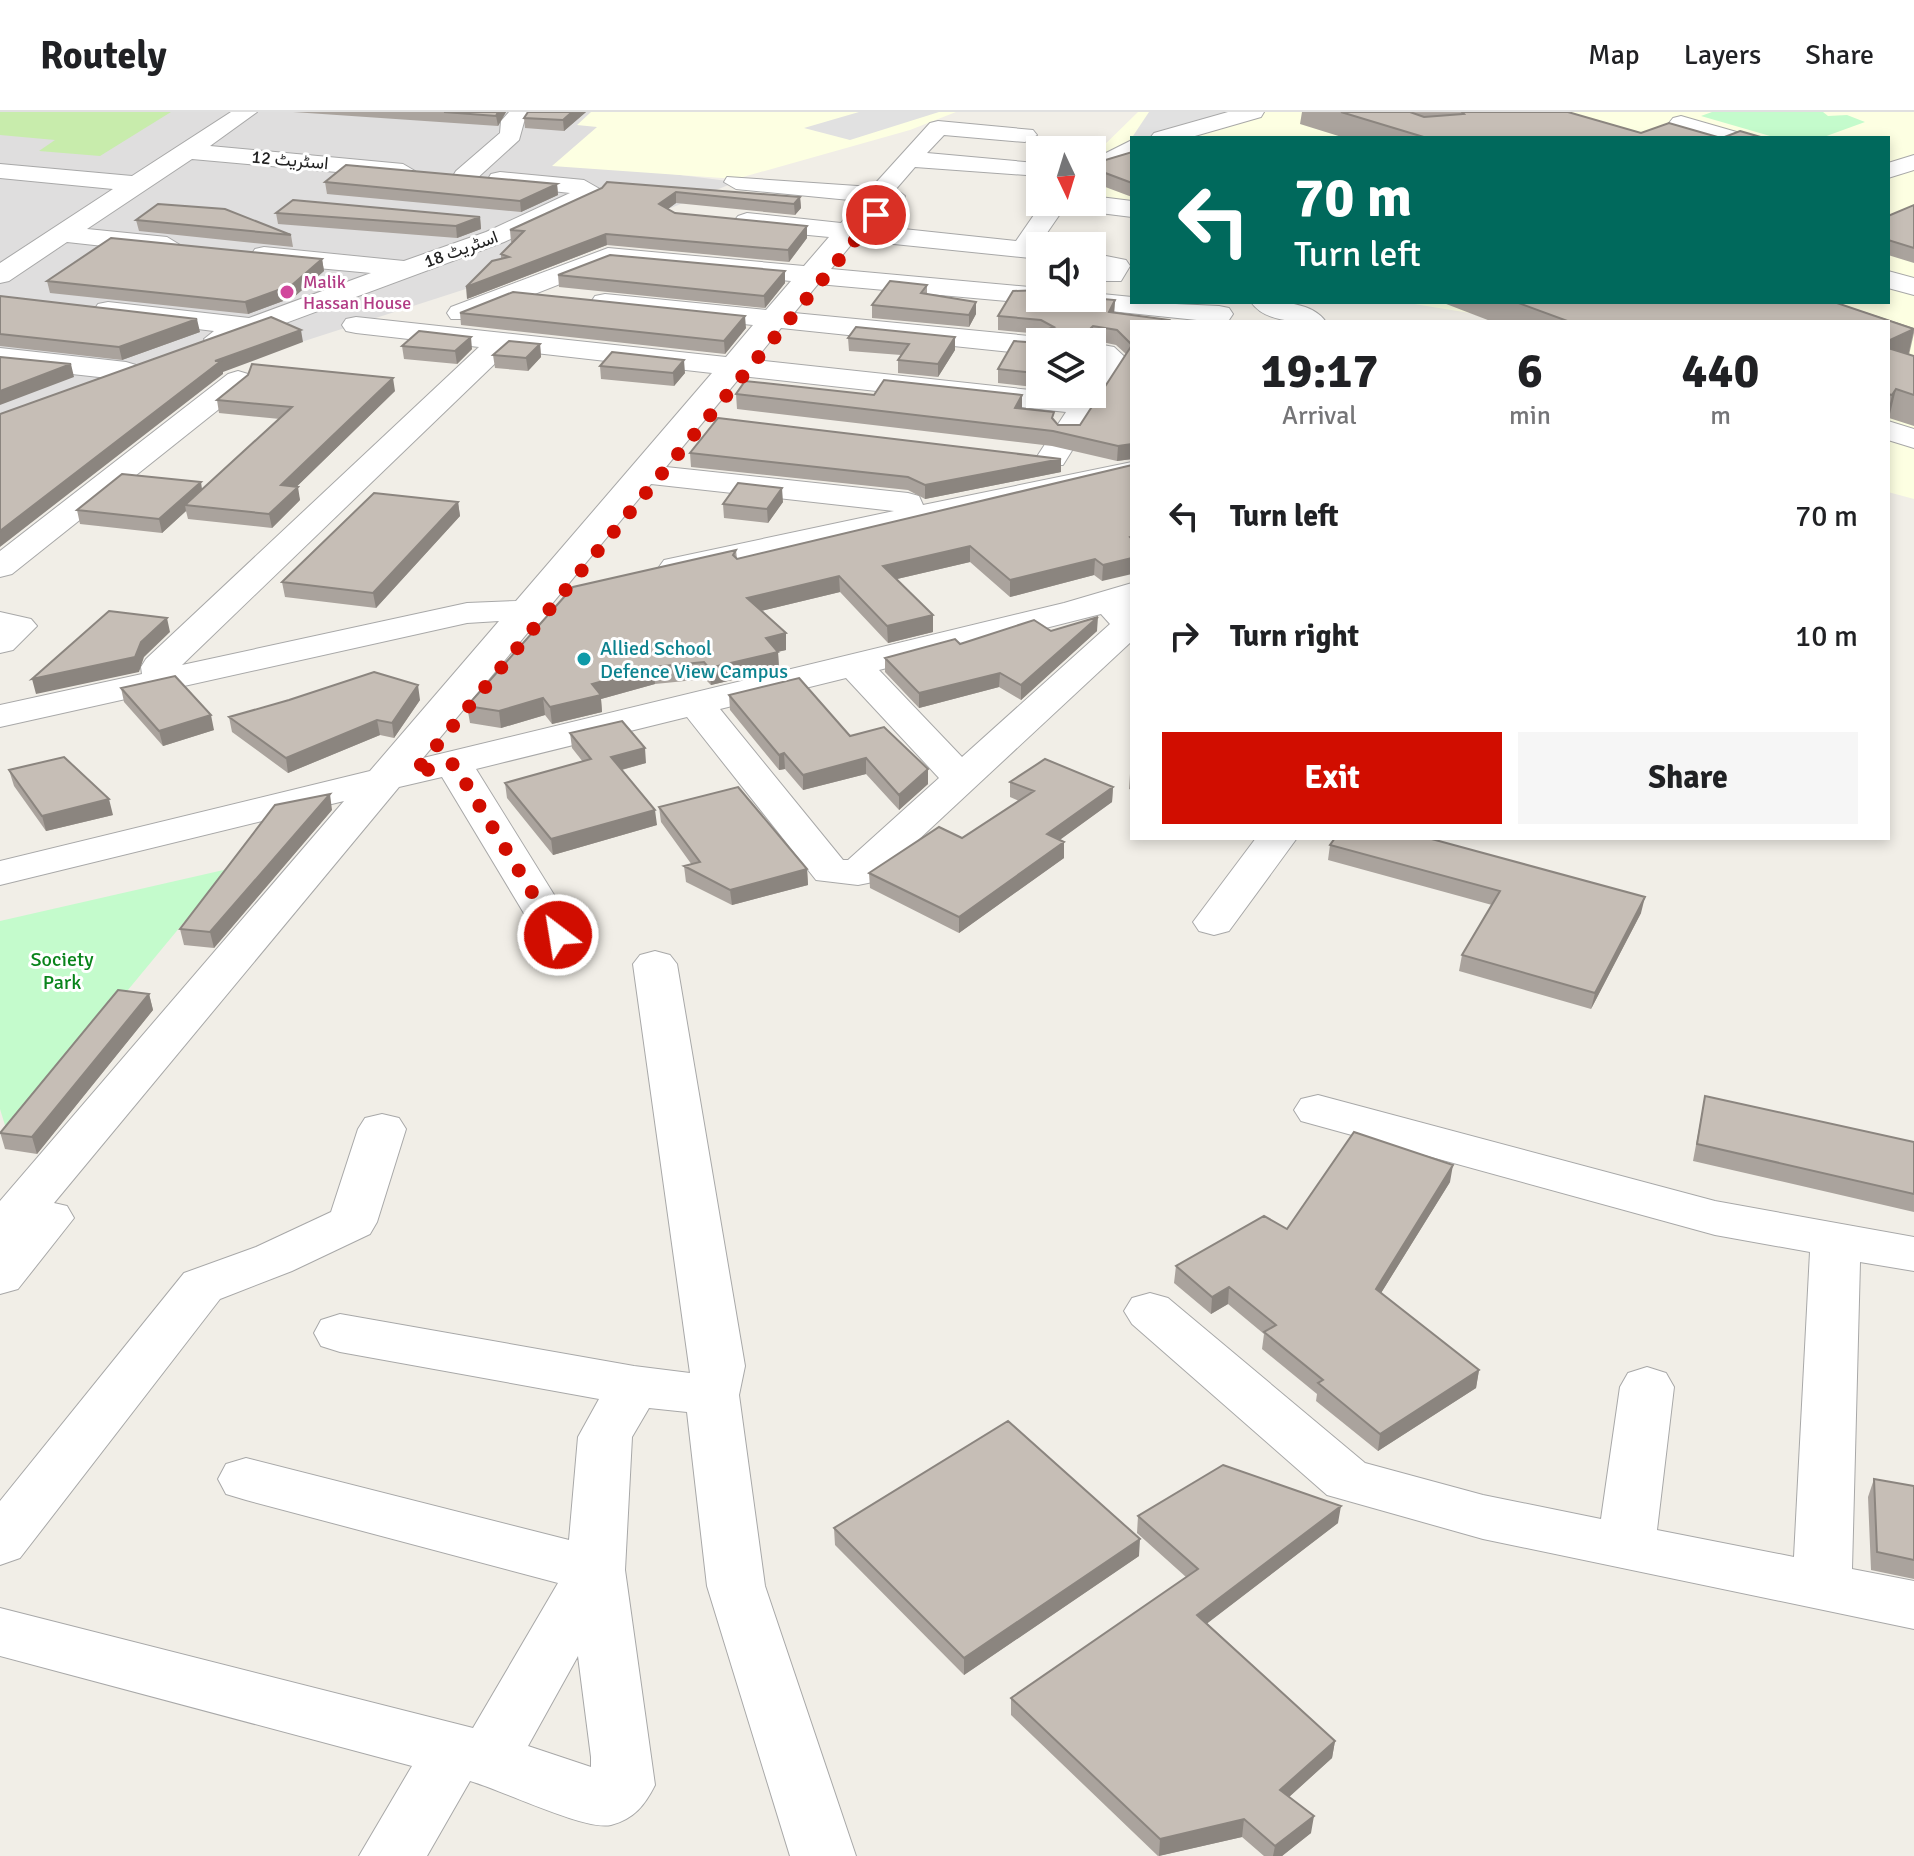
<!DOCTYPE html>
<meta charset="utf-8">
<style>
:root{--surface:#fff;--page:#f6f6f6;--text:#202124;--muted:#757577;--line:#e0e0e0;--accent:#d10d00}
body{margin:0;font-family:Signika,Vazirmatn,sans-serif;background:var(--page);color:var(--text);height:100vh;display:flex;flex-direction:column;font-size:30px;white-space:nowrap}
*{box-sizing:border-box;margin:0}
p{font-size:26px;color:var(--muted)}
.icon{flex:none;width:44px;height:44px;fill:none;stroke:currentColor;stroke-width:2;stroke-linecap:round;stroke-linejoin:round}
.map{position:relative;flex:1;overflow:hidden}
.sheet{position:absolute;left:1130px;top:208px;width:760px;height:520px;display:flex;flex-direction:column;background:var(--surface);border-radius:0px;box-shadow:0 4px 12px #0003}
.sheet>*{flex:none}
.banner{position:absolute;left:1130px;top:24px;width:760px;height:168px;border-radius:0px;box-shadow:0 4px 12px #0003;background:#00695c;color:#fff;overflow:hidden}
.needle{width:52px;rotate:176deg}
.buttons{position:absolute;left:1026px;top:24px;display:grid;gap:16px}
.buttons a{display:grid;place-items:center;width:80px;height:80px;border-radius:0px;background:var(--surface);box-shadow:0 4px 12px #0003;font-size:40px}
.pin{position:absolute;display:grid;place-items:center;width:68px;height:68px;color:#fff;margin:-34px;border:4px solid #fff;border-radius:50%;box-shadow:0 2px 8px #0007}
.me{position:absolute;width:88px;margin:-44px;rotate:329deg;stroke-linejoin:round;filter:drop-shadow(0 0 6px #0008)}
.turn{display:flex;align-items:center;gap:28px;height:168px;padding:0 32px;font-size:36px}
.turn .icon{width:104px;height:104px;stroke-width:2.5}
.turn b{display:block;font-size:56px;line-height:68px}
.eta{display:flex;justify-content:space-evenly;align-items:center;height:136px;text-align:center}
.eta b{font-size:48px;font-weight:700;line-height:56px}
.cta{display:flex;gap:16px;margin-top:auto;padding:16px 32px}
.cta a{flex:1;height:92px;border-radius:0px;background:var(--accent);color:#fff;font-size:32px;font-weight:700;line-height:92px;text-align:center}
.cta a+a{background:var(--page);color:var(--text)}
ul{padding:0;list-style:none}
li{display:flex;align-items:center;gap:24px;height:120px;padding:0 32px}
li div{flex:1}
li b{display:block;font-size:30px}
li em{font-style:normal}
header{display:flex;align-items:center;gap:48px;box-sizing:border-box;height:112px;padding:0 40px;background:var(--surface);border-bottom:2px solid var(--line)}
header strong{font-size:38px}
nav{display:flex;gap:44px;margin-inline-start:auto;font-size:28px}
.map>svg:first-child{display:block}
.residential{fill:#dfdede}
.education{fill:#fdffe2}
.grass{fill:#c8ecac}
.park{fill:#c4fbcc}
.parking{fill:#e1e1e1}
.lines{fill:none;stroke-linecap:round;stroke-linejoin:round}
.minor-casing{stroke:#a8a8a8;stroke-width:2}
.minor{fill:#fff;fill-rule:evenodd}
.wall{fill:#aaa39d}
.shaded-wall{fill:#8b857f}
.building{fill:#c6beb6;stroke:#8b857f;stroke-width:2}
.route{stroke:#d10d00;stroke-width:14;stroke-dasharray:0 25.2}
.hotel-dot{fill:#d1479c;stroke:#fff;stroke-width:3}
.culture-dot{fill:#0f9aa8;stroke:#fff;stroke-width:3}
.labels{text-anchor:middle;stroke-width:6;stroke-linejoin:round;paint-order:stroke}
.far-street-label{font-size:18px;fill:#212121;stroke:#fff}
.far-hotel-label{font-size:18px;fill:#b23c85;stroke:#fff;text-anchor:start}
.culture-label{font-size:20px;fill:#0d838f;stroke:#fff;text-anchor:start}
.park-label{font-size:20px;fill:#09841b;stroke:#fff}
</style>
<header>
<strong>Routely</strong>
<nav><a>Map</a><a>Layers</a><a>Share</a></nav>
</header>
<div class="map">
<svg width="1914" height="1744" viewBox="0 0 1914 1744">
<rect width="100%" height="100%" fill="#f1eee7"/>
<!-- residential -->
<path class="residential" d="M0,0H623L577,50L736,70L472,175L97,296L0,347Z"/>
<!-- education -->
<path class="education" d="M591,0H956L910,18L736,67L552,54L597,15L577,13Z
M1138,0H1914V387L1888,380V210H1497L1470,201L1414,192L1888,190V26H1132V102L1039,91L1040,84V90H1092V45Z"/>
<!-- grass -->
<path class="grass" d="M0,0H171L100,44L39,39L55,28L0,23Z"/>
<!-- park -->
<path class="park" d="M1712,0H1823L1828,4L1847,3L1865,10L1821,26H1777L1701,4Z
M228,757L8,1023L0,997V809Z"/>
<!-- parking -->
<path class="parking" d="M859,0H939L850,28L804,16Z
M1149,0H1244L1153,26H1132V32L1127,33Z"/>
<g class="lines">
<!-- minor casing -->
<g class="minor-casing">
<path id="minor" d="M231,0H257L210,34L403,52L415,59L403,66L192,47L87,117L167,125L180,133L176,139L167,141L67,130L9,169L0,171V151L113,77L0,66V52L132,64Z
M509,0H532L524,10L519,28L474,69H456L453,64L456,59L500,21L501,9Z
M1228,0H1264L1261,5L1188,26H1150L1154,21Z
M1681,4L1740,21L1744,26C1723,26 1684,29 1669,11L1673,6Z
M938,9L1033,18L1037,23L1025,30L944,23L927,41L1036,51L1040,52V64L915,55L896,77L905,84L902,89L885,91L866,113L1016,129L1038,97L1047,94L1060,102L1040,131L1050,134H1040V147L855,128L831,157L1040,176V186H1092V181L1132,185V190L1219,194L1229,196L1233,202L1229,208L1216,210L1062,194L1050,189L1040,192L818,172L794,201L1040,225L1051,230H1040V243L781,216L755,248L1040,279V282H1092V260L1098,250L1092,249V231L1114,235L1128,248L1063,353H1041L1036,346L1066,300L741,264L666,355L908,381L919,384L923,393L1132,350V368L676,465L664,462L659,455L664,448L894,399L651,372L551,493L558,495L564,502L558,509L535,512L423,646L1064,491L1132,471V529L873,770L858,773L816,768L687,605L476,657L579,823L573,832L558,836L543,832L537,823L442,665L399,675L54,1091L67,1094L74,1106L18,1177L0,1182V1089L344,689L0,773V749L370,659L499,509L467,511L0,615V593L142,562L141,555L146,547L479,235L356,221L346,219L342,213L346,207L356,205L726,245L753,213L605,198L595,196L591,190L595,184L605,182L766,198L791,169L611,152L471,207H451L447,201L451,195L608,136L804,154L829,125L747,117L738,114L734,109L738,104L747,101L841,111L860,89L736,77L724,70L727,65L872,75L930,11ZM509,238L712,261L516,489L467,491L182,553ZM1101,502L1110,512L962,645L879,558ZM846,566L939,666L848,748H843L720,597Z
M1132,28V45L1092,65V48Z
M1914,43V58L1888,66V51Z
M500,60L584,68L605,80L602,85L504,130L218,236L208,233L204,227L214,219L108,206L98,204L94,198L98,192L108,190L249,206L371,161L264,151L255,149L251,143L255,137L264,135L404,149L486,120L570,81L491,72L488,67L491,62Z
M1092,84L1132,89V105L1076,98L1063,90H1092Z
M1101,143L1126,148L1130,154L1121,169H1092V145Z
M1888,159L1914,166V183L1888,176Z
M1251,190C1275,190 1311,188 1326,210C1302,210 1266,212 1251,190Z
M0,236L126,250L136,253L141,259L136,265L126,268L0,254Z
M238,259L248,262L253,268L248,274L12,462L0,465V439L228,262Z
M1888,309L1914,317V336L1888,328Z
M0,500L31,507L37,514L13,538L0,541Z
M1256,726H1297L1229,819L1214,823L1199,819L1193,810Z
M655,839L670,843L677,852L745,1254L739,1283L765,1474L856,1744H790L707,1474L687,1300L649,1296L632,1325L625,1458L655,1673C645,1693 634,1707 611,1713C585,1719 502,1678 470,1669L427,1744H359L412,1654L0,1544V1496L473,1616L558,1471L246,1388L226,1382L218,1367L226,1352L246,1346L569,1428L578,1325L599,1287L340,1240L321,1234L314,1221L321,1208L340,1202L634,1254L690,1261L633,852L640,843ZM578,1544L591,1645V1655L528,1634Z
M1318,983L1715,1089L1914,1125V1159L1860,1150L1852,1457L1914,1469V1517L1483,1427L1327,1383L1132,1212L1124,1199L1132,1186L1150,1181L1168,1186L1365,1351L1483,1383L1601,1407L1620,1275L1628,1261L1647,1255L1666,1261L1674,1275L1657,1418L1794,1445L1810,1140L1715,1123L1301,1009L1294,998L1301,987Z
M382,1002L399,1006L406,1017L377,1110L370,1122L292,1159L220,1187L20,1446L0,1453V1389L184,1161L256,1135L331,1100L358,1017L365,1006Z"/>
</g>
<!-- minor -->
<use href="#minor" class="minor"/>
</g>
<!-- wall -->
<path class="wall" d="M293,0H506L498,14Z
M528,0H586L564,19L525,16L524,6Z
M1302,0H1569L1641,21L1721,26H1345L1300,12Z
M1132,40V85L1092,70V52Z
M325,70L557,72L558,83L521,100L327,82Z
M602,76L800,85L801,96L795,103L676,91L668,97L675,101L807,126L789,150L607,133L467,187L501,147V142L513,130H511L510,118Z
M1914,93V151L1888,143V104Z
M276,101L480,105L481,117L457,126L278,112Z
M136,108L291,123L293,135L139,119Z
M322,147L324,159L294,185L248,202L50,181L47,169Z
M785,159V171L765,196L559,175L558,163Z
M927,173V182L976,190V202L969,215L872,206V193Z
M0,184L200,220L122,248L0,234Z
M1040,186L1115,188L1114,201L1169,208L1168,210H1132V347L1117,349L1052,334L737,297L736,282L874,283L1022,297L1053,307L1058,313H1080L1126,242L1116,233L1093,228L1090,230H1042L1043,223L1040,222L998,218V204Z
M1441,190H1834L1914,216V221L1909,243L1914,244V314L1889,306L1888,308V210H1493Z
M460,201L746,216L725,242L461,213Z
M856,215L955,238L938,265L898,261V248L901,243L849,239L848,226Z
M1040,231L1034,275L998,271V257Z
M540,232L541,245L528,259L495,256L493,243Z
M402,234L472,237L457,252L404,247Z
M600,254L685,261L674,274L601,267Z
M395,279L296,375L300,388L272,416L188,407L186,399L162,421L80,412L77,398L202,378L280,307L219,301L217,288Z
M690,341L1061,347V360L925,387L908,378L691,355Z
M1132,353L1102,469L1094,463L1010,485L970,450L897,467L933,503V520L888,531L840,480L761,499L786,521V538L778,540L779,557L711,573L705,567L655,572L601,587L602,600L552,612L545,603L501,616L470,611L467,594L736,438L737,447Z
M458,390L460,404L376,496L285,485L282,470Z
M783,390L768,411L724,406L723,392Z
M1051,519H1097L1021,588L999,575L919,596L885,560V546L960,532Z
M121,576L214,618L163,634L124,590Z
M729,583L928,672L899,698L866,662L803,678L785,657L779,658L730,598Z
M289,588H420L394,626L380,623L288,661L232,620L229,605Z
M570,621L646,651L622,658L657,713L553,743L507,686L505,671L583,650L572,636Z
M9,658L113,703L46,719L14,674Z
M1132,660V678L1129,677L1130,662Z
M1010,670L1113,675L1112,690L1059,728L1064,730V746L959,821L870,776L869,761L962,726L1019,689L1010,685Z
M659,695L807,757L808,773L732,793L686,770L684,754L692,753L661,710Z
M332,698L214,836L184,833L180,817Z
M1330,733L1641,801L1591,897L1459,859L1462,843L1492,793L1328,748Z
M149,882L153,898L37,1042L5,1037L0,1020Z
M1705,984L1914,1030V1100L1693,1049Z
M1450,1070L1381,1181L1479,1258L1476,1276L1378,1339L1316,1289L1317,1282L1262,1237L1264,1222L1228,1192L1211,1202L1174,1171L1176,1154L1287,1117Z
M1874,1367L1914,1374V1467L1871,1458L1868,1385Z
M1138,1404L1338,1411L1207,1511L1335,1629L1332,1646L1289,1685L1311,1721L1282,1744H1264L1242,1725L1158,1744L1011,1603V1586L1186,1465L1137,1421Z
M834,1416L1139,1444L964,1563L835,1433Z"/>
<!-- shaded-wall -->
<path class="shaded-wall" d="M498,0H506L498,14L496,4Z
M572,0H586L564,19L563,8Z
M557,72L558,83L521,100L520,89Z
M676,80V91L660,103L659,92Z
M800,85L801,96L795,103L794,92Z
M480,105L481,117L457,126L456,114Z
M807,114V126L789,150L788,138Z
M606,122L607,133L467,187L466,175Z
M322,147L324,159L294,185L248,202L245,190Z
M785,159V171L765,196L764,184Z
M1115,188L1114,202L1109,200Z
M976,190V202L969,215V203Z
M745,204L746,216L725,242L724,229Z
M197,207L200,220L122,248L119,235Z
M1093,214V228L1089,230L1090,217Z
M1914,217L1908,244L1888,254V229Z
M301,218L303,230L223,260V262L0,435V419L215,249Z
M471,225L472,237L457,252L455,239Z
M955,225V238L938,265V252Z
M540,232L541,245L528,259L526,246Z
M684,248L685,261L674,274L673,261Z
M1040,251V265L1034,275L1035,261Z
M71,252L74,265L0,293V279Z
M393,266L395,279L284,387L281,373Z
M1896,277L1889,306L1888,308V300L1892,283Z
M1022,283V298L1015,296Z
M1132,332V347L1117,349L1118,334Z
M1061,347V360L925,387V373Z
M201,370L203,384L185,393L186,399L162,421L159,407Z
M298,375L300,388L272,416L269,402Z
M782,376L783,390L768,411L767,397Z
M458,390L460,404L376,496L373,481Z
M970,434V450L884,470L883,454Z
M1132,446V462L1102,469L1103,453Z
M1095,447L1094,463L1010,485V468Z
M839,464L840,480L748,502L747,486Z
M933,503V520L888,531L887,514Z
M1098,505L1097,519L1021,588V573Z
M167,506L170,520L144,545L139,560L36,582L32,567L141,530Z
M786,521V538L767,542L766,526Z
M778,540L779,557L711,573L709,556Z
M653,555L655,572L601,587L602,600L552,612L550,595L592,572Z
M1000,561L999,575L919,596V581Z
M418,573L420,588L394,626L392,611Z
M543,586L545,603L501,616L499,599Z
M211,603L214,618L163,634L159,619Z
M377,608L380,623L288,661L286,646Z
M645,636L646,651L613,660L611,645Z
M784,641L785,657L779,658V643Z
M866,646V662L803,678V663Z
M928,657V672L899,698V683Z
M1113,675L1112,690L1046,738L1047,722Z
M330,682L332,698L214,836L210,820Z
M109,687L113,703L46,719L42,704Z
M655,698L657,713L553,743L551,727Z
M1064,730V746L959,821V805Z
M807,757L808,773L732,793L730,778Z
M1645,785L1641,801L1591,897L1595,881Z
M149,882L153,898L37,1042L32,1025Z
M1453,1053L1450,1070L1373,1194L1376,1177Z
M1229,1175L1228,1192L1211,1202L1212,1185Z
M1479,1258L1476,1276L1378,1339L1380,1322Z
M1341,1394L1338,1411L1196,1520L1197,1503Z
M1140,1427L1139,1444L964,1563V1546Z
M1335,1629L1332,1646L1278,1695L1280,1678Z
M1314,1704L1311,1721L1282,1744H1273L1275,1734Z
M1244,1707L1242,1725L1159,1744L1160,1727Z"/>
<!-- building -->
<path class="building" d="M444,0H498L496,4Z
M528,0H572L563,8L524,6Z
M1341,0H1410L1424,5L1464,2L1462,0H1568L1641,21L1669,11L1721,26H1427Z
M1740,19L1764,26H1722Z
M1132,40V71L1092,56V52Z
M346,53L557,72L520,89L325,70Z
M607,70L800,85L794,92L676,80L659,92L675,101L807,114L788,138L606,122L466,175L492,149L509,145L501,142L524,119L510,118L602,76Z
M293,88L480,105L456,114L276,101Z
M158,92L225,97L291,123L136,108Z
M1914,93V136L1888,128V104Z
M111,126L322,147L292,173L245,190L47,169Z
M610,143L785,159L764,184L558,163Z
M890,169L927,173L921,181L976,190L969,203L872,193Z
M1040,178V186H1092L1115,188L1109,200L1169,208L1167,210H1132V332L1118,334L1053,319L736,282L745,269L874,283L884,268L1022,283L1015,296L1054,300L1052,306L1058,313H1080L1132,233L1117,218L1093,214L1090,217V230H1042L1043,219L1054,215L1041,208L998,204L1013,179Z
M513,180L745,204L724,229L460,201Z
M0,184L197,207L119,235L0,222Z
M1516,190H1834L1914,217L1888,229V210H1570Z
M271,205L301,218L215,249H221L0,419V302Z
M856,215L955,225L938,252L898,248L909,232L848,226Z
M419,219L471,225L455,239L402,234Z
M509,229L540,232L526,246L493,243Z
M1014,229L1040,231V251L1035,261L998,257Z
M1888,236L1914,244V283L1896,277L1892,283L1888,282Z
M612,240L684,248L673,261L600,254Z
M0,245L71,252L0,279Z
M252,252L393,266L281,373L298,375L269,402L185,393L292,295L217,288L248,263Z
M718,306L1061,347L925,373L908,365L690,341Z
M1132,353V424L1130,425L1132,427V446L1103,453L1095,447L1010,468L970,434L883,454L933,503L887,514L839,464L747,486L786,521L766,526L778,540L709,556L704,550L653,555L592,572L601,583L550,595L543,586L499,599L467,594L573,475L736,438L733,443L737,447Z
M122,362L201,370L159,407L77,398Z
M738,371L782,376L767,397L723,392Z
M374,381L458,390L373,481L282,470Z
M109,499L167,506L141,530L135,545L32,567Z
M1098,505L1021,573L1000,561L919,581L885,546L955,527L960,532L1034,508L1051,519Z
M374,560L418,573L392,611L377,608L286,646L229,605L289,588Z
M175,564L211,603L159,619L121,576Z
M799,566L850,624L884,615L928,657L899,683L866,646L803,663L784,641L779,643L729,583Z
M622,609L645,636L611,645L655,698L551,727L505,671L591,647L570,621Z
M64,645L109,687L42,704L9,658Z
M1045,647L1113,675L1047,722L1064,730L959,805L869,761L939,715L962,726L1034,679L1010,670Z
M738,675L807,757L730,778L684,754L700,750L659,695Z
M330,682L210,820L180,817L275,693Z
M1335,726H1428L1645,785L1595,881L1462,843L1500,779L1330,733Z
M118,878L149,882L32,1025L0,1021Z
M1705,984L1914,1030V1082L1697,1032Z
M1354,1020L1453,1053L1376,1177L1479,1258L1380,1322L1318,1271L1323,1268L1264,1220L1276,1213L1229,1175L1212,1185L1176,1154L1264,1104L1287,1117Z
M1008,1309L1140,1427L964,1546L834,1416Z
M1223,1353L1341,1394L1197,1503L1335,1629L1280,1678L1314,1704L1275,1734L1244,1707L1160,1727L1011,1586L1198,1457L1138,1404Z
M1874,1367L1914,1374V1448L1877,1440Z"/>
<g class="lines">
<!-- route -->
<path class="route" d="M558,823L454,652L414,661L876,103"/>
</g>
<!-- markers -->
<circle class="hotel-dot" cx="287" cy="180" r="8"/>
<circle class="culture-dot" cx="584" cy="547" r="8"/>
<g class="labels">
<!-- far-street labels -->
<g class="far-street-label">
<text transform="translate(290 48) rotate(5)" y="6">اسٹریٹ 12</text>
<text transform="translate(461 137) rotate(-20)" y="6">اسٹریٹ 18</text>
</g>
<!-- far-hotel labels -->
<g class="far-hotel-label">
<text x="303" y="176">Malik<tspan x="303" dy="21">Hassan House</tspan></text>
</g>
<!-- culture labels -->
<g class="culture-label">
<text x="600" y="543">Allied School<tspan x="600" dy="23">Defence View Campus</tspan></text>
</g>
<!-- park labels -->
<g class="park-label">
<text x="62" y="854">Society<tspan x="62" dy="23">Park</tspan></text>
</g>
</g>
</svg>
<div class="buttons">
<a><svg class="needle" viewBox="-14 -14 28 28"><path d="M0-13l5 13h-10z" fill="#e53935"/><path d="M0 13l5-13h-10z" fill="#757577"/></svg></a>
<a><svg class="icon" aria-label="sound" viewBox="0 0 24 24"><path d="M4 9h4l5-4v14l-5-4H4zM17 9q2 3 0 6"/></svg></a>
<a><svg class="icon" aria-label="layers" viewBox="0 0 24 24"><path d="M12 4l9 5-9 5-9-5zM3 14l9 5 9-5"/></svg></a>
</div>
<div class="pin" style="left:876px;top:103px;background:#d93025"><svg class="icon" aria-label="arrive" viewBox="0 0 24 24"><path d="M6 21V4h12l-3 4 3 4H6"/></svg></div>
<svg class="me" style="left:558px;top:823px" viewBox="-20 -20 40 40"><circle r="17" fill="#d10d00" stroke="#fff" stroke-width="3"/><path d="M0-11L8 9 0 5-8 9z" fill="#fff"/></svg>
<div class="banner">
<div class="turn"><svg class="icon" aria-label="left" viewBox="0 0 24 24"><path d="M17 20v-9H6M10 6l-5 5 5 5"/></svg><div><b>70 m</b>Turn left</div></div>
</div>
<section class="sheet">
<div class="eta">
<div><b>19:17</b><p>Arrival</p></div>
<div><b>6</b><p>min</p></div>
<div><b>440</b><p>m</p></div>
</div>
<ul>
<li><svg class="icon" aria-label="left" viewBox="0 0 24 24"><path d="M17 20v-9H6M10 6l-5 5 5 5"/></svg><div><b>Turn left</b></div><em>70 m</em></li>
<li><svg class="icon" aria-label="right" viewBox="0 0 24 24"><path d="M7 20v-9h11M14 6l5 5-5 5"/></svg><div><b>Turn right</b></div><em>10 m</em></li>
</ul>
<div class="cta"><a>Exit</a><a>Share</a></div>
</section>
</div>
